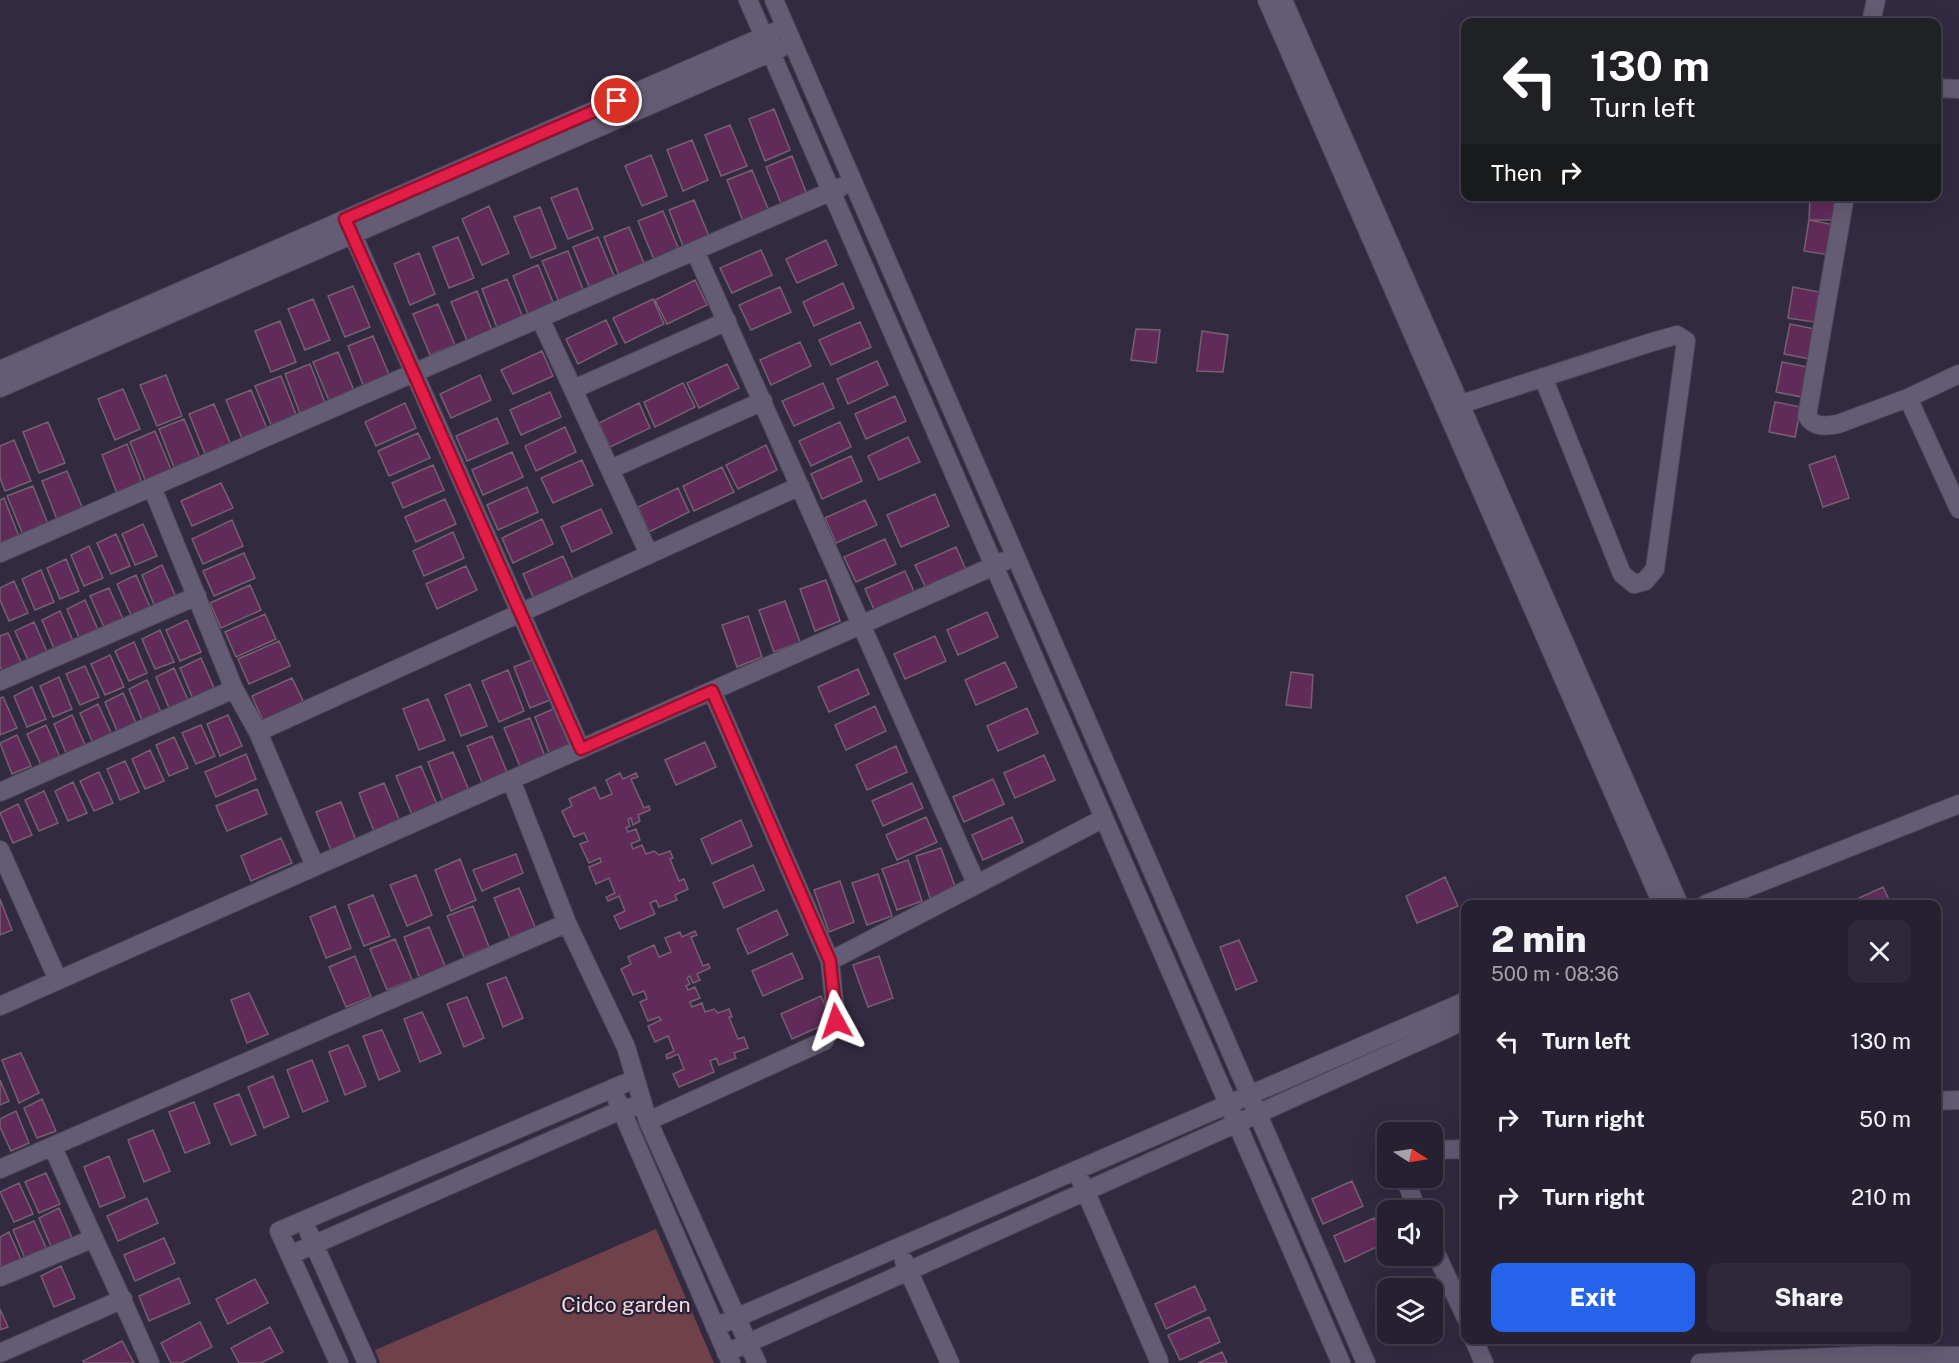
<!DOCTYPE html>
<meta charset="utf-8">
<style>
:root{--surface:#262030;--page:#2e2838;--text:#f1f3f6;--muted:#a4a3ab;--line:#423e4c;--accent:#2563eb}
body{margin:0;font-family:"Public Sans",sans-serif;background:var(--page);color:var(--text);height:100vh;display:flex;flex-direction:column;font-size:22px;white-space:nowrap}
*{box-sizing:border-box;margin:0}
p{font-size:20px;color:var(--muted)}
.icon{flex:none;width:33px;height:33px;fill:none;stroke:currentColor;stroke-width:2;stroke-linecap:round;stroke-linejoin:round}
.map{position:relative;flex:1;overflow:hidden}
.drawer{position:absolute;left:1461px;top:900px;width:480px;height:444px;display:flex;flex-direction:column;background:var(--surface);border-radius:12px;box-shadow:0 6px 24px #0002,0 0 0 2px var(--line)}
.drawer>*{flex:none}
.hud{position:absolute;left:1461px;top:18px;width:480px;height:183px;border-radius:12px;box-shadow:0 6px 24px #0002,0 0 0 2px var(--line);background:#202124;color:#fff;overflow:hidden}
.needle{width:39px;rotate:102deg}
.fabs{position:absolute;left:1377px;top:1122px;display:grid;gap:12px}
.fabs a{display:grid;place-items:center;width:66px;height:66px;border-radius:12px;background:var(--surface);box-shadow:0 6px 24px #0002,0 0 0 2px var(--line);font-size:30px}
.pin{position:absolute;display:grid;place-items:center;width:51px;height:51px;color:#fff;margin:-26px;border:3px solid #fff;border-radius:50%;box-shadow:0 2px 6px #0007}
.me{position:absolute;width:66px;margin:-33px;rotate:355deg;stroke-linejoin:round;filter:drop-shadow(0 0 4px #0008)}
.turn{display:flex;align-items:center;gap:21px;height:126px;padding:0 30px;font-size:27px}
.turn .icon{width:78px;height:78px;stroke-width:2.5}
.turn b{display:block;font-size:42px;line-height:51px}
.then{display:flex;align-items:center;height:57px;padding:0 30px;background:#0003;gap:12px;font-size:22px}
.round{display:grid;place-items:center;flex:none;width:63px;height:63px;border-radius:12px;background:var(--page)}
.summary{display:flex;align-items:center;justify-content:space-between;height:102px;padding:0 30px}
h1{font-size:36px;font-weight:800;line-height:45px}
.cta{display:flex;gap:12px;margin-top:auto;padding:12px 30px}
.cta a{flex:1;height:69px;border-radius:12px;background:var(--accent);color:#fff;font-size:24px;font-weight:800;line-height:69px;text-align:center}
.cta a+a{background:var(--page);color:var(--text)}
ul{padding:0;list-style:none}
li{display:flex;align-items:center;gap:18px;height:78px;padding:0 30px}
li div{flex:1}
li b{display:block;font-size:22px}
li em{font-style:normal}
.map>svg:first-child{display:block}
.green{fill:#6e414b}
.building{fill:#602b59;stroke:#765f71;stroke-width:1.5}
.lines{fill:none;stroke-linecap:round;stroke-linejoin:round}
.minor-casing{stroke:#4c4557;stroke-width:20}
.minor{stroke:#645c74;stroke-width:18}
.route-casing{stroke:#92132f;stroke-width:15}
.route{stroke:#e11d48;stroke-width:10}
.labels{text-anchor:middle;stroke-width:4.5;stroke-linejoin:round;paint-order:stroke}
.park-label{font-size:21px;fill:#f3dce0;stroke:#282136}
</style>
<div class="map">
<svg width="1959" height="1363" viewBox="0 0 1959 1363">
<rect width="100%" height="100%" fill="#322a40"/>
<!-- green -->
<path class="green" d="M656,1229L714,1363H380L375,1350Z"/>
<!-- building -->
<path class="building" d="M774,109L790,150L765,161L749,119Z
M730,125L747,166L721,176L705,135Z
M692,140L708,180L683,191L667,150Z
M651,155L667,196L642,206L625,166Z
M792,156L808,197L783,208L766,167Z
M752,170L769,211L743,221L727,180Z
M577,188L593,229L568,239L551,198Z
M1810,196H1836L1835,220H1809Z
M694,200L711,241L685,251L669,210Z
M489,206L509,253L482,265L462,219Z
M540,207L556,248L531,258L514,217Z
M663,211L680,252L655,262L638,221Z
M1809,220L1835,225L1829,255L1804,251Z
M629,227L646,268L620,278L604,237Z
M458,237L474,278L449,288L433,247Z
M598,237L615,278L590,289L573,247Z
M826,240L837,265L797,283L786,259Z
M761,250L772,275L732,293L720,268Z
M568,251L584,292L559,302L542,261Z
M419,253L435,294L410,305L394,264Z
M538,265L555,307L529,317L513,276Z
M507,279L524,320L498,330L482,289Z
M695,280L707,305L667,324L655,300Z
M843,283L854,308L814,326L803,302Z
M353,286L370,327L345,337L328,296Z
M780,287L791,312L751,330L739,305Z
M1793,287L1819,292L1814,322L1788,318Z
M477,291L493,333L468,343L451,302Z
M313,299L330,340L305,350L288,309Z
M653,299L664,324L625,343L613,318Z
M438,304L455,345L430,355L413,314Z
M606,320L617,344L578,364L566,339Z
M280,321L296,362L271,372L255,331Z
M860,322L871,347L831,365L819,340Z
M1790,324L1815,329L1810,359L1784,354Z
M1136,329L1160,330L1156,363L1131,360Z
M1202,331L1228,335L1223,372L1197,371Z
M373,336L390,377L364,387L348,346Z
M800,342L811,366L771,385L760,360Z
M542,351L553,376L513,394L501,370Z
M338,352L355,393L330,403L313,362Z
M877,361L888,385L848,404L837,379Z
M1782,362L1807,367L1802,397L1776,392Z
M310,364L326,405L301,416L285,374Z
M727,364L739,388L699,408L687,383Z
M166,375L182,416L157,426L140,385Z
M480,375L491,400L451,418L440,394Z
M281,376L297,417L272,427L255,386Z
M683,383L695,407L655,427L644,402Z
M823,383L834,408L794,426L782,401Z
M123,389L140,429L115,440L98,399Z
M251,390L268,431L243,441L226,400Z
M550,392L561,417L521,435L510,410Z
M895,396L906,421L866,439L855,414Z
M1775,402L1801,407L1795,437L1769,432Z
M405,403L416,428L376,446L365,422Z
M639,403L650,428L610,447L599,423Z
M214,404L231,445L206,456L189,414Z
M497,418L508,443L467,461L456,436Z
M184,419L201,460L175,470L159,429Z
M48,422L65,463L39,473L23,432Z
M840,422L851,447L811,466L799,441Z
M565,427L576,452L536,471L525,446Z
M155,431L172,472L146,482L130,442Z
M418,433L430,458L389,476L378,451Z
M908,437L920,462L879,480L868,456Z
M14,440L31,481L5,491L0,478V446Z
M127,444L143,485L118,496L102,455Z
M766,445L777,470L738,489L726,465Z
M512,452L523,477L483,495L472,470Z
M851,456L862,481L822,499L811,474Z
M1835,456L1849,498L1823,507L1809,465Z
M582,460L593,485L553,503L541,478Z
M433,465L444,490L403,508L392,483Z
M722,467L734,492L694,511L683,486Z
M67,471L84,512L58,522L42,481Z
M221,483L233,508L192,526L181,501Z
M33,486L49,527L24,537L7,496Z
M527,487L538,512L498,530L487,505Z
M678,488L689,512L649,532L638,507Z
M935,494L949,526L901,547L887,515Z
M4,498L20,539L0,547V500Z
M445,499L456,524L416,542L405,517Z
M865,500L877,525L836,543L825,518Z
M601,509L612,533L572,552L561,527Z
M542,519L553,544L513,563L502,538Z
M232,520L243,546L203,564L192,539Z
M143,524L157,556L135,565L122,534Z
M453,532L464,558L424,576L413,551Z
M116,534L130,566L111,574L97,543Z
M885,539L896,564L856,582L844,557Z
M89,546L103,578L84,586L71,555Z
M956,547L967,572L927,590L915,565Z
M244,553L255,578L214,596L203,571Z
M563,556L574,581L534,599L523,574Z
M66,559L79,591L60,599L47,568Z
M162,565L176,597L155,607L142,575Z
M466,566L477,590L437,609L426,584Z
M41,570L54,602L35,610L22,579Z
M905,571L916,596L876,614L865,589Z
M136,575L150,607L131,615L117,584Z
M826,580L840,621L815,631L800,589Z
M14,581L28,613L9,621L0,600V588Z
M250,585L261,610L221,628L210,603Z
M109,588L123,619L104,627L90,596Z
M85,600L99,632L80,640L67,609Z
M785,601L800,642L774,652L759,610Z
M60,611L74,643L55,651L42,620Z
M987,612L998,637L958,655L947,630Z
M265,614L276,639L236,657L225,632Z
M748,616L762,657L737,667L722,625Z
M187,620L201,652L180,661L166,630Z
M34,622L48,654L29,662L15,631Z
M160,630L174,662L155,669L142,639Z
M8,633L22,664L3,672L0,666V636Z
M935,636L946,661L905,679L894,654Z
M279,641L290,666L249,684L238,659Z
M134,642L147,673L129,681L115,651Z
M110,655L124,687L105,695L91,664Z
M539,657L555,698L530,708L514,667Z
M201,658L215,690L193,699L180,668Z
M1005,662L1017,687L976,705L965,680Z
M85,666L99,697L80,705L66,674Z
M174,668L188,700L169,708L156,677Z
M858,669L869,694L829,712L818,687Z
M508,670L524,711L499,722L482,681Z
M1291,672L1313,675L1311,708L1286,705Z
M59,677L72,709L53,717L40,686Z
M292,678L304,703L263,721L252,696Z
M147,680L161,712L142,720L129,689Z
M470,684L487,726L461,736L445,695Z
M32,687L46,719L27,727L14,696Z
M123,693L137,725L118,733L105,702Z
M3,697L17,728L0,735V698Z
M428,699L445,740L419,750L403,709Z
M98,704L112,735L93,743L80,713Z
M560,706L576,748L551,758L535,717Z
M875,706L886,731L846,750L835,725Z
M1027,708L1038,733L998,751L987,726Z
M72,715L86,747L67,755L54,724Z
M228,715L242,746L220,756L207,724Z
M530,718L546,759L521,769L504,728Z
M46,725L60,757L41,765L27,734Z
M201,725L215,756L196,764L182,733Z
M17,735L31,766L12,774L0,743Z
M492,736L509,777L484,787L467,746Z
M174,737L188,768L169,776L156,745Z
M705,742L716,767L676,785L665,760Z
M896,746L907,772L867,790L856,765Z
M150,750L164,781L145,789L132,759Z
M453,752L470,793L444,803L428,762Z
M246,754L256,779L216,797L205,772Z
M1044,755L1055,780L1015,798L1004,773Z
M125,761L139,792L120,800L107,769Z
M421,766L438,807L413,817L396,776Z
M99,772L113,803L94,811L80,781Z
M620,773L623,779L636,773L638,777L631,779L644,808L649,806L650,810L638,815L640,821L633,825L631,818L628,819L630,826L626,828L628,832L636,829L640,840L631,844L633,849L642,845L646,854L654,851L659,855L670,851L673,858L670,859L679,881L684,879L688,889L675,895L677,900L659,907L656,900L650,903L655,914L620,929L614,916L625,911L619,896L608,901L606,897L615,893L609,878L596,884L589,867L601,862L600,858L589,863L580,844L588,841L584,833L574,837L562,811L572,806L569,799L595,787L600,799L612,794L606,780Z
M993,779L1004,804L964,822L953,797Z
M73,782L87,813L68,821L55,791Z
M384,783L401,824L375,834L359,793Z
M912,783L923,808L883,826L872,801Z
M257,789L267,814L227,831L216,806Z
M44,791L58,823L39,831L25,800Z
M341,802L357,843L332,853L316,812Z
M18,804L32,835L13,843L0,813Z
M926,817L937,842L897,860L886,835Z
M1012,817L1023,842L983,860L972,835Z
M741,820L752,846L712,864L701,839Z
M281,838L292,863L251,881L241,856Z
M941,848L956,889L930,898L916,856Z
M516,854L523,873L482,891L473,870Z
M460,859L476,900L451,911L435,870Z
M908,860L922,901L897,910L882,869Z
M753,865L764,890L724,908L713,883Z
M878,874L892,916L867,925L852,883Z
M416,875L432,915L407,926L390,885Z
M1445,877L1458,906L1417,923L1406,896Z
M840,881L854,922L829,932L814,890Z
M1883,887L1891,904H1859L1857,899Z
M519,888L536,929L511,940L494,898Z
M373,895L390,936L364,946L348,905Z
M0,899L12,930L0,935Z
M335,906L351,948L326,958L310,917Z
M473,906L489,947L464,957L447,916Z
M777,910L788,935L748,954L737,929Z
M429,927L446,968L420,979L404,937Z
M695,931L697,935L691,937L703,966L708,964L710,968L697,974L700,980L693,983L690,976L687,978L690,984L686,986L688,990L695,987L700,998L690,1002L692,1007L702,1003L705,1012L714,1009L718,1013L729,1009L732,1017H729L738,1039L744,1037L748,1048L734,1053L736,1058L719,1065L716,1058L710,1061L714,1072L679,1087L673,1074L684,1069L678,1054L667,1059L666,1055L674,1051L668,1036L655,1042L648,1026L661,1020L659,1017L648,1021L640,1002L647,999L644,991L633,995L621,969L631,964L628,957L654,945L659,957L671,952L665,938L680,932L682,937Z
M395,939L412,980L387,990L370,949Z
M1239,940L1257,981L1236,990L1220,947Z
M792,953L803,978L763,996L752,971Z
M355,956L371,997L346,1007L329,967Z
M879,956L893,998L868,1007L853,965Z
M506,977L523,1018L503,1027L487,984Z
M249,993L268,1034L247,1043L231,1000Z
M821,996L832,1021L792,1039L781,1014Z
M467,997L484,1038L464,1047L447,1004Z
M422,1012L441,1053L420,1062L404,1019Z
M382,1030L400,1071L379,1080L363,1036Z
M348,1045L366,1086L345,1095L329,1052Z
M21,1053L39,1093L19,1103L2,1060Z
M312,1060L328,1101L303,1112L287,1070Z
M273,1076L289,1117L264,1128L248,1087Z
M0,1080L9,1101L0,1105Z
M239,1094L256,1135L231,1145L214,1104Z
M42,1099L56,1131L37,1138L24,1108Z
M194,1102L210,1143L185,1153L169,1112Z
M16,1111L29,1143L11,1151L0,1127V1119Z
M153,1130L170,1171L144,1182L128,1140Z
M109,1156L125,1197L100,1207L84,1167Z
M46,1173L60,1204L39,1213L25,1182Z
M1352,1181L1363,1206L1323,1224L1312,1199Z
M19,1183L33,1214L14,1222L0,1192Z
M147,1198L158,1223L118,1241L107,1216Z
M59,1208L73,1240L52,1249L39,1218Z
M1374,1218L1385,1243L1345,1262L1334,1236Z
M34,1221L48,1252L26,1261L13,1230Z
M9,1232L23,1264L0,1269V1237Z
M164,1238L175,1263L135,1281L124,1255Z
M61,1266L75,1298L54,1307L41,1276Z
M179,1278L190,1303L149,1321L139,1296Z
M255,1279L268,1303L228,1324L216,1299Z
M1195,1286L1206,1310L1166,1329L1155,1304Z
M0,1309L8,1327L0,1330Z
M1209,1317L1220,1342L1180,1360L1168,1335Z
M200,1322L212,1347L181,1363H171L161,1343Z
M270,1327L283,1352L261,1363H239L231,1348Z
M122,1341L134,1363H84L83,1361Z
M1222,1352L1227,1363H1198L1207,1359Z"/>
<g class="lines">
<!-- minor casing -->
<g class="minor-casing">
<path id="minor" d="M748,0L1341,1363
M774,0L1366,1363
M1267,0L1662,904
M1283,0L1679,904
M1871,22L1876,0
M1936,88L1959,89
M1845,196L1807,416C1814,428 1826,426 1838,424L1908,398L1959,374
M348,224L581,749
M695,251L976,883
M540,318L649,554
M0,370L774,32
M0,388L781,48
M574,389L727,321
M1908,398L1959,509
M1449,408L1649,343L1677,335L1686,341L1655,569L1645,581L1634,584L1622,574L1543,377
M611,469L763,401
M152,487L234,689L258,732L315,866
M0,553L841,187
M0,681L197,596
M258,732L800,486
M511,780L567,923L626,1047L648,1121L757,1363
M0,792L234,689
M0,850L58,980
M1706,904L1959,804
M830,961L1104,818
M0,1006L1005,561
M617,1100L731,1363
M1936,1101L1959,1100
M648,1121L824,1041L836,1021L830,961L712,691
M53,1147C84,1220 119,1290 150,1363
M1432,1150L1466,1149
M0,1169L567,923
M1405,1178L1417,1210
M1081,1181L1159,1361
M309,1233L367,1363
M1432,1245L1466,1318
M290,1255L621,1110L643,1104
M904,1261L950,1363
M0,1277L92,1239
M715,1327L1466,1001
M1474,1340L1484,1363
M0,1353L123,1299
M726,1353L1466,1020
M339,1363L279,1231L635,1079
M1700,1363L1877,1355L1959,1356"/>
</g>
<!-- minor -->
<use href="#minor" class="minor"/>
</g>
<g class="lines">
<!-- route casing -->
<g class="route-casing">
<path id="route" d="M617,101L345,219L581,749L712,691L830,961L836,1021"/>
</g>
<!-- route -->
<use href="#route" class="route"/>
</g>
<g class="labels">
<!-- park labels -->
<g class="park-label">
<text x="626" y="1312">Cidco garden</text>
</g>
</g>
</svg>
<div class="fabs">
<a><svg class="needle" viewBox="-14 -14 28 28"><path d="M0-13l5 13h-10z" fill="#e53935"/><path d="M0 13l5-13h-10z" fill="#a4a3ab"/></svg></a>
<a><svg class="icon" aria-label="sound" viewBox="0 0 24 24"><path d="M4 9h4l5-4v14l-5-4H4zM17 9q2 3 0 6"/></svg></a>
<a><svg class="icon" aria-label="layers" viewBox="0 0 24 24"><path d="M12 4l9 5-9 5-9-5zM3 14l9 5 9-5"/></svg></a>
</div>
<div class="pin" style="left:617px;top:101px;background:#d93025"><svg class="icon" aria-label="arrive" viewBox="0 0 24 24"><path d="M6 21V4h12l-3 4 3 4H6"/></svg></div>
<svg class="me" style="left:836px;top:1021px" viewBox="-20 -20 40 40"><path d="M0-17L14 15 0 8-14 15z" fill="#e11d48" stroke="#fff" stroke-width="4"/></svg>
<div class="hud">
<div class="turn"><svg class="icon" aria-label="left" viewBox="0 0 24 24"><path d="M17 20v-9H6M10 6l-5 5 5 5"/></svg><div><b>130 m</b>Turn left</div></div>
<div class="then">Then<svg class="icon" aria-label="right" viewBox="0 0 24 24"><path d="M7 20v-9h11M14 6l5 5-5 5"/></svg></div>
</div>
<section class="drawer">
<div class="summary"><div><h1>2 min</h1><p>500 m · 08:36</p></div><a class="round"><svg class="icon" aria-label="close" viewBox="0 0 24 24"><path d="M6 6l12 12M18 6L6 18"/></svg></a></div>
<ul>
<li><svg class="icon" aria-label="left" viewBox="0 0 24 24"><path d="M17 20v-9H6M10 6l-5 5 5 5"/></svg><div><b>Turn left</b></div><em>130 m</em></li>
<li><svg class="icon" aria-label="right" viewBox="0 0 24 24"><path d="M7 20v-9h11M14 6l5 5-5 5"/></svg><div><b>Turn right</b></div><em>50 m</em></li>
<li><svg class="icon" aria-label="right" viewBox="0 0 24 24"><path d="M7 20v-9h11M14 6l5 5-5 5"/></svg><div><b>Turn right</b></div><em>210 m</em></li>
</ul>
<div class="cta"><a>Exit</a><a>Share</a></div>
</section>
</div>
